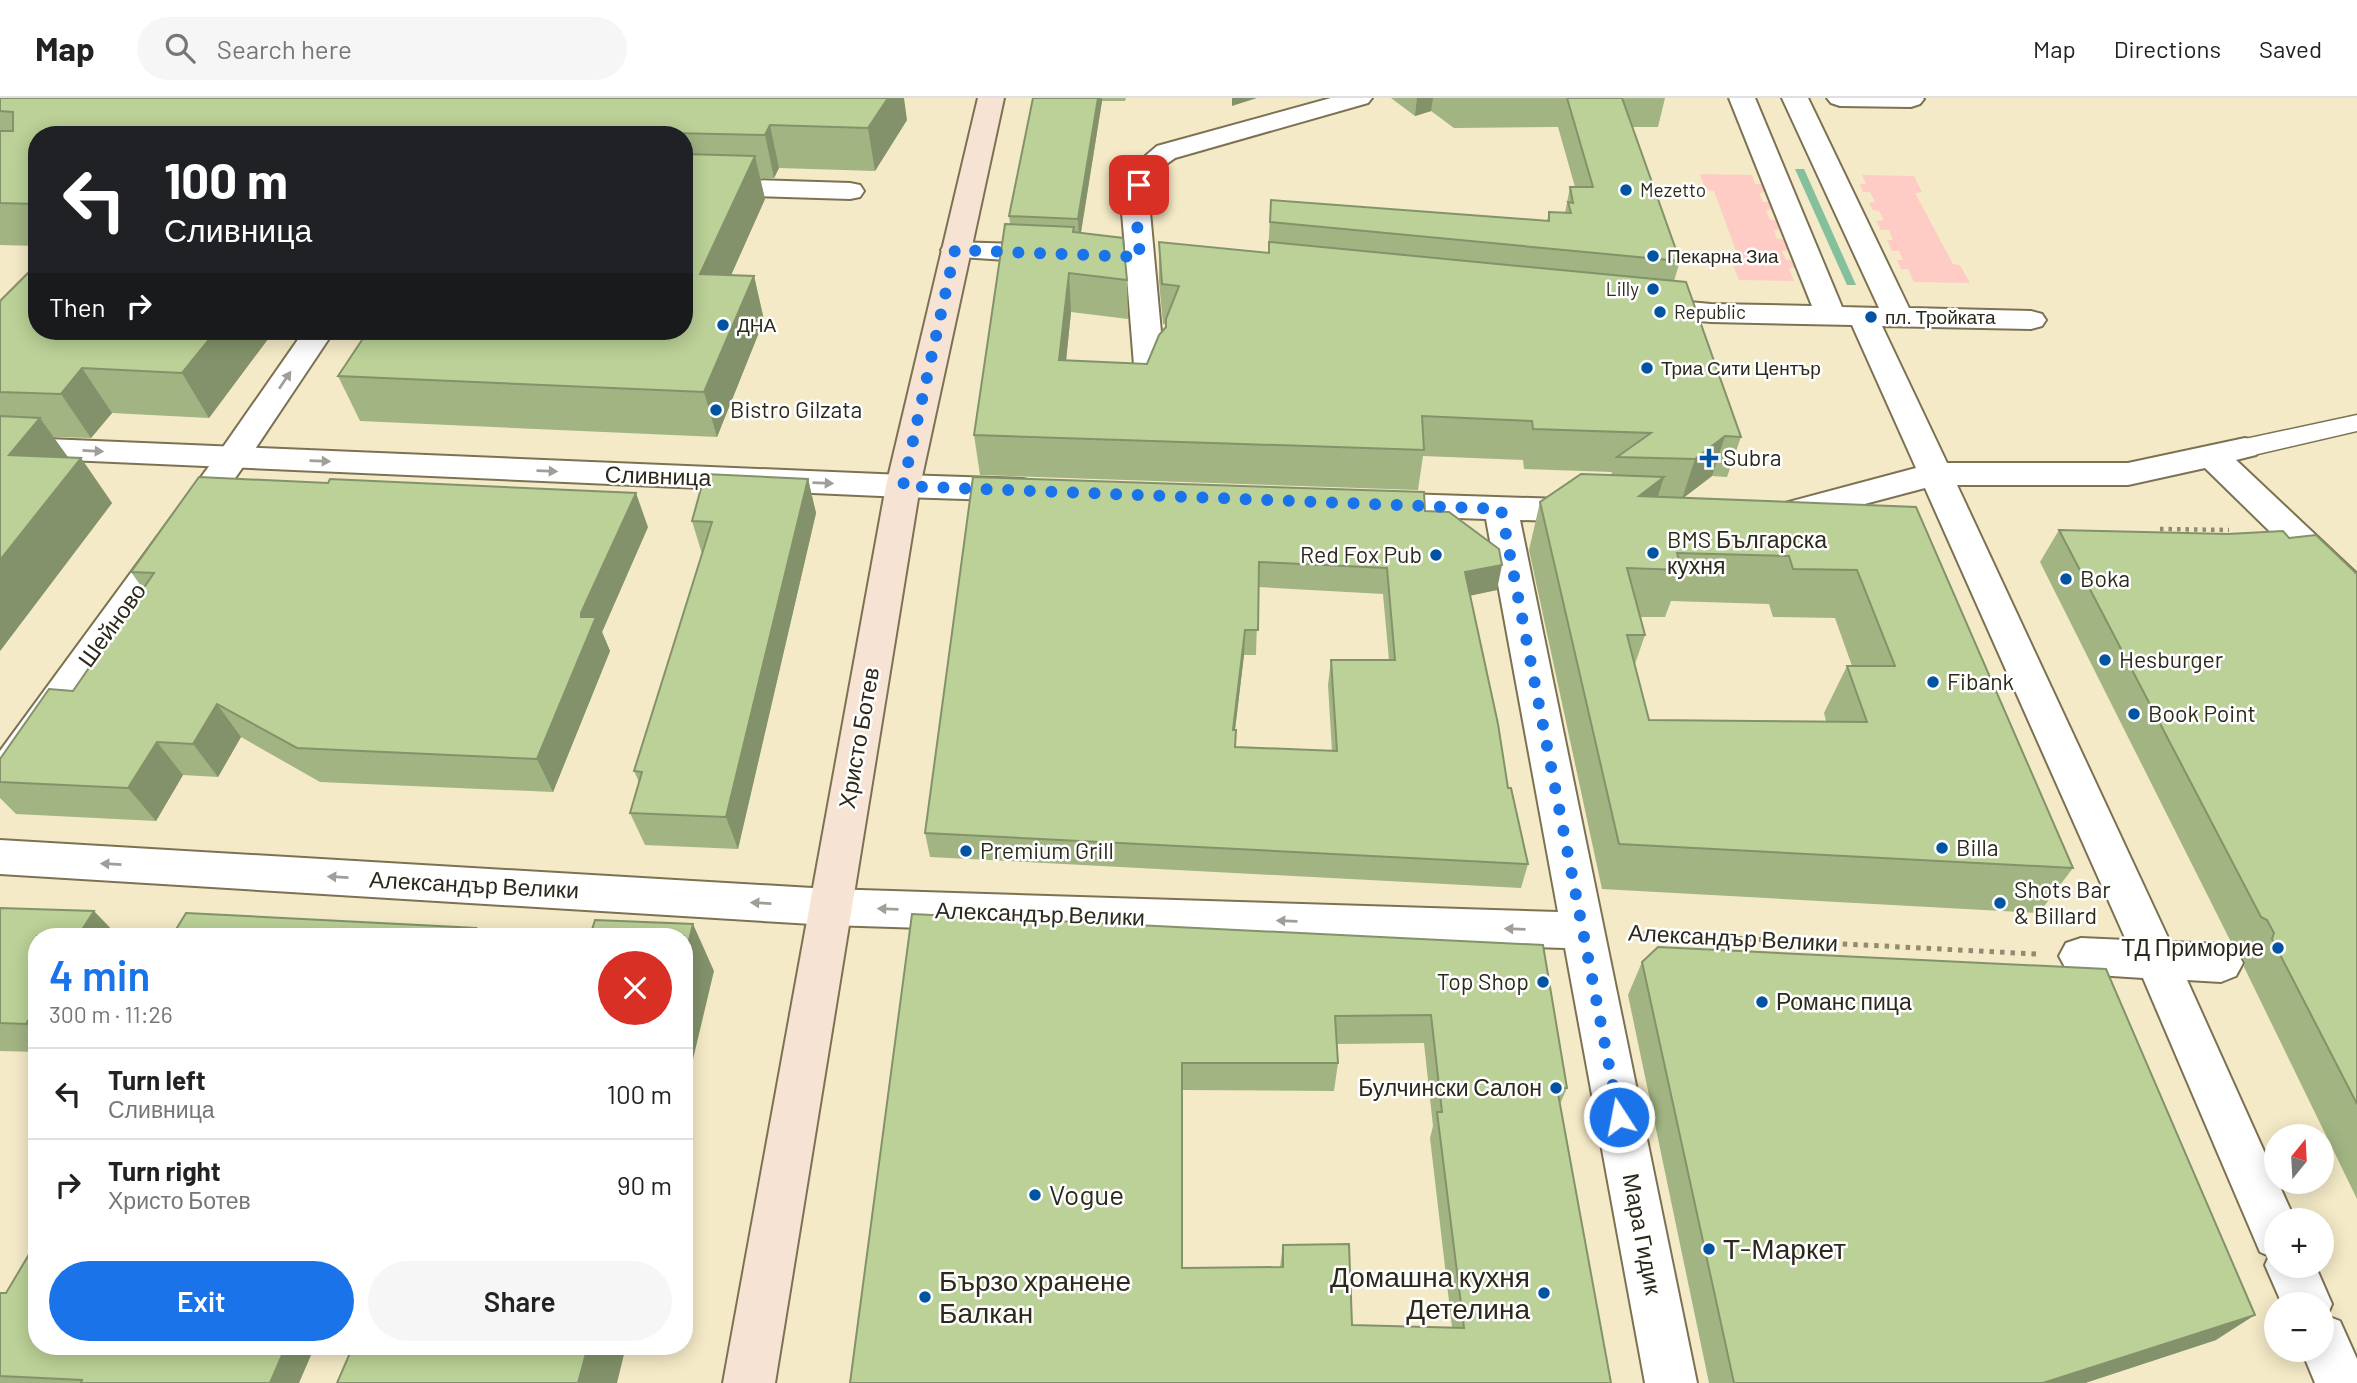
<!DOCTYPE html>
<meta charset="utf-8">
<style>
:root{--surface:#fff;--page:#f6f6f6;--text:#222;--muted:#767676;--line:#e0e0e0;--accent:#1a73e8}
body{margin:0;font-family:Barlow,sans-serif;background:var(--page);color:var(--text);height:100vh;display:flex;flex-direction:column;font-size:26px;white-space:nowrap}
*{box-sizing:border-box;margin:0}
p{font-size:23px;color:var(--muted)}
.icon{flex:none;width:38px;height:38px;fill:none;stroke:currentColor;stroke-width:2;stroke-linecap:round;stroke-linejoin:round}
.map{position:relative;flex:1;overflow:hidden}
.drawer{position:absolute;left:28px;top:830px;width:665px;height:427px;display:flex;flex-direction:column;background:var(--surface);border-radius:28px;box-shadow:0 4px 18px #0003}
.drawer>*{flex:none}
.guide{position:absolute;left:28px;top:28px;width:665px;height:214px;border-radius:28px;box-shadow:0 4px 18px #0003;background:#202124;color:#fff;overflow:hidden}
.needle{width:46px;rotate:18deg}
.fabs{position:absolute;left:2264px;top:1026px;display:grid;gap:14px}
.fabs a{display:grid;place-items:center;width:70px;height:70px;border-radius:50%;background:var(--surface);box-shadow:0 4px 18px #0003;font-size:35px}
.pin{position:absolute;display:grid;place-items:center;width:60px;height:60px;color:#fff;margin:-30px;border-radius:14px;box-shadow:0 4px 10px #0006}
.me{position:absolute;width:77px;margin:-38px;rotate:349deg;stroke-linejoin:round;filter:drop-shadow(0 0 5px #0008)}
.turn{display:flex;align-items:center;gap:24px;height:147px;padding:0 21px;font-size:32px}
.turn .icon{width:91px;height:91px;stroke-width:2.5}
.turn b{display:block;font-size:49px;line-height:60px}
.then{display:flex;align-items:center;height:66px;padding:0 21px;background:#0003;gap:14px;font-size:26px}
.round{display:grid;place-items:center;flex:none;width:74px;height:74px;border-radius:37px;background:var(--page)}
.overview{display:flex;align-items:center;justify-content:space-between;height:119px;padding:0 21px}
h1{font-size:42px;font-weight:600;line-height:52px;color:var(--accent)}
.action{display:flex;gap:14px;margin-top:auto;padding:14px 21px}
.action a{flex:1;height:80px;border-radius:42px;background:var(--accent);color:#fff;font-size:28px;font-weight:600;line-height:80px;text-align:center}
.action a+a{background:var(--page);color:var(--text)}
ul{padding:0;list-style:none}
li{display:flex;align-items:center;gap:21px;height:91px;padding:0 21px;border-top:2px solid var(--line)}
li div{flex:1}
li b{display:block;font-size:26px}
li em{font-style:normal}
header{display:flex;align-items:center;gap:42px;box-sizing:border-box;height:98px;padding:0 35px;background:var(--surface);border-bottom:2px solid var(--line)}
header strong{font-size:33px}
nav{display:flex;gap:38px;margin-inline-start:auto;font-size:24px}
.search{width:490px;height:63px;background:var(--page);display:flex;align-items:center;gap:18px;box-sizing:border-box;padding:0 24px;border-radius:38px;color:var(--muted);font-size:26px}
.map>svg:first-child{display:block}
.green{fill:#feccc4}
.water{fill:#84c09c}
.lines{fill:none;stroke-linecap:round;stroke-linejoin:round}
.service-casing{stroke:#7c7253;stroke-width:3}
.pedestrian-casing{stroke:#7c7253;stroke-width:4}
.minor-casing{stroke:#7c7253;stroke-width:4}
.tertiary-casing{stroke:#7c7253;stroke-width:4}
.secondary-casing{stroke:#7c7253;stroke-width:4}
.path-far1{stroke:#928b72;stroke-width:4.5;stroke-dasharray:3.5 5;stroke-linecap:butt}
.path{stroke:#928b72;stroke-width:5;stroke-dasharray:4.5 6;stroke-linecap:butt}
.service{fill:#fff;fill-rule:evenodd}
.pedestrian{fill:#fff;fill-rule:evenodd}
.minor{fill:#fff;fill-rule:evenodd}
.tertiary{fill:#fff;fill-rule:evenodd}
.secondary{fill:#f6e3d3;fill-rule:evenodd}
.wall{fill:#a1b482;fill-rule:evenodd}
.shaded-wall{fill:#83926a}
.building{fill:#bbd197;stroke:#83926a;stroke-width:2;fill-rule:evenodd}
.oneway{fill:#a09e98}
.route{stroke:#1a73e8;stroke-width:12;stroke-dasharray:0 21.6}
.poi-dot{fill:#0054a2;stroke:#fff;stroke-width:2.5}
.labels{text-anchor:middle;stroke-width:5;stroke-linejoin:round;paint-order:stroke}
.far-poi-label{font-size:19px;fill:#2c281a;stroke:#fff;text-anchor:start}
.poi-label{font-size:23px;fill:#2c281a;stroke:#fff;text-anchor:start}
.street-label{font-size:23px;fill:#2c281a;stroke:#fff}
.near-poi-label{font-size:28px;fill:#2c281a;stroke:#fff;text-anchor:start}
</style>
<header>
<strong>Map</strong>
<div class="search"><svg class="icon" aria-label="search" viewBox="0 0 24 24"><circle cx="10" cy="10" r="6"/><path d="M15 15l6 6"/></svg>Search here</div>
<nav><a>Map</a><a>Directions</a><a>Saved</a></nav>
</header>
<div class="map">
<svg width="2357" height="1285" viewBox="0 0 2357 1285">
<rect width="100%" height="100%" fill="#f4eac7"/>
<!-- green -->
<path class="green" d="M1700,76L1752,77L1755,86H1762L1766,94L1759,95L1763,104H1769L1773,112H1766L1770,122H1777L1781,131L1774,132L1777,141H1784L1789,152L1782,153L1786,162H1793L1796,170H1789L1794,183L1739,182L1732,164H1740L1714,93L1706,92Z
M1862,77L1914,78L1922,94L1915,95L1953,166L1960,167L1970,185L1914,184L1908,171H1901L1897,162H1903L1899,153H1892L1887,142H1893L1889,132H1881L1876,123L1884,122L1879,113L1873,112L1869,105L1875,104L1870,94H1863L1860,86H1866Z"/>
<!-- water -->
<path class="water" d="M1795,71H1804L1856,187H1847Z"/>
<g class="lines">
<!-- service casing -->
<g class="service-casing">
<path id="service" d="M2357,317V333L2245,359L2236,356L2232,350L2236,344L2245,341Z"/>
</g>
<!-- pedestrian casing -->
<g class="pedestrian-casing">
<path id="pedestrian" d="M1729,0H1755L1842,209L1879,210L1782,0H1808L1909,210L2031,213L2042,216L2046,222L2042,228L2031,231L1882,228L1947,365H2128L2245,340L2256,343L2261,350L2256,357L2236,362L2357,476V510L2344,506L2205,370L2128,387H1957L2170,844L2221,846L2236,852L2243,865L2236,878L2221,884L2187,882L2295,1122H2277V1167H2315L2332,1206L2327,1218L2340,1223L2357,1261V1285H2315L2301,1251H2322V1206H2282L2265,1167L2269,1158L2260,1154L2143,880L2081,876L2066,871L2059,858L2066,845L2081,840L2126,842L1925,390L1778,429L1766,426L1761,418L1766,410L1916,370L1852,227L1711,224L1645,218L1635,215L1630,209L1635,203L1645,200L1711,206L1812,208Z
M1827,0H1923L1924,1L1920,6L1911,9L1840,8L1831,5Z"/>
</g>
<!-- minor casing -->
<g class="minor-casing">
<path id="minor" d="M1331,0H1372L1368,5L1175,60L1155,74L1149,103L1164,267L1160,274L1149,276L1138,274L1134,267L1126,167L1104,164L1100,158L1104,152L1125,150L1121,103L1130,71L1157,48Z
M684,80L850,85L860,87L864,93L860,99L850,101L684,96Z
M955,144L1054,147L1064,150L1068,156L1064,162L1054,165L945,158L941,152L945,146Z
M304,233H334L245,366L14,694L0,698V653L221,352Z
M903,377L1023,381L1035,384L1040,392L1035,400L1023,403L903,399L891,396L886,388L891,380Z
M1374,395L1590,402L1602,405L1607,413L1602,421L1590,424L1520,422L1697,1285H1645L1565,850L829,827L0,776V742L829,791L1558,814L1486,421L1374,417L1362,414L1357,406L1362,398Z"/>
</g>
<!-- tertiary casing -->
<g class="tertiary-casing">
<path id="tertiary" d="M0,339L903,377L915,380L920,388L915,396L903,399L0,359Z"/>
</g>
<!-- secondary casing -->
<g class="secondary-casing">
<path id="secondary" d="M978,0H1004L920,388L775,1285H723L886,388Z"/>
</g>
<!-- path-far1 -->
<path class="path-far1" d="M2160,431L2229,432"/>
<!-- path -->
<path class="path" d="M1633,835L2036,856"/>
<!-- service -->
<use href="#service" class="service"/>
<!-- pedestrian -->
<use href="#pedestrian" class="pedestrian"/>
<!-- minor -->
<use href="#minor" class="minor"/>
<!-- tertiary -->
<use href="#tertiary" class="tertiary"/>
<!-- secondary -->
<use href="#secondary" class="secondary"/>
</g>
<!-- wall -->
<path class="wall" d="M0,0L907,22L875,73L779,70L774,80H760L765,101L731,177L754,178L764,222L717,339L360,323L338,278L684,233V37H37V148L0,147Z
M1033,0H1126L1125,3H1102L1081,135L1127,182L1128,221L1071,214L1066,263L1147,266L1166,229V226H1163L1159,183V144L1268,155L1271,102L1547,123L1549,114L1565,115L1570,89H1575L1558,29L1454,30L1431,13L1415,18L1391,0H1665L1658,29H1632L1680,163L1674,183L1741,339L1727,379L1712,378L1683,400L1916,409L2073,770L2039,815L1602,791L1529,452L1540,404L1611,377L1612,374L1524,371L1523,362L1423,358L1418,392L980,377L974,337L1010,126L1009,118ZM1671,503L1769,506L1773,519L1835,520L1852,568H1847L1824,615L1826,623L1649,622L1635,566L1645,537L1640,519H1665Z
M0,203L37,233H274L209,320L112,315L91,340L53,339L68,359L81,360L112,405L0,553Z
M973,379L1497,492L1470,497L1508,690L1528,766L1521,790L930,759L925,735ZM1258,489L1383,496L1389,562H1331L1328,587L1332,653L1236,649L1235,632L1244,557H1256Z
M808,381L816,415L738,751L645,747L630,715L639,684L634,673L702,456L692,423Z
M648,429L602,534L610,553L553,694L320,684L241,639L218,679L183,677L156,723L16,716L0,700V661L73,593L143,491L131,474Z
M2059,432L2289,440L2357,476V1101L2244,869L2245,864L2238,851L2233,848L2040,464Z
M0,810L37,838V954L0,953Z
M912,816L1543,847L1567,990L1560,1006L1611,1285H850ZM1424,945L1433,1028L1430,1040L1452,1229L1352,1227L1283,1147L1280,1169L1182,1170V992L1334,993L1338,965L1337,946Z
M1642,864L2216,1242L2085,1285H1709L1628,897Z
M0,1195H6L37,1248L299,1285H0Z"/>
<!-- shaded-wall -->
<path class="shaded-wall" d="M888,0H904L907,22L875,73L868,30Z
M1098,0H1102V3L1079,146L1078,121Z
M1232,0H1257L1232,8Z
M1417,0H1433L1431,13L1415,18Z
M770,27L779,70L774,80L765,37Z
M755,58L765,101L712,220L700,176Z
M1069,175L1071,214L1062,302L1059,262Z
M754,178L764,222L717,339L704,294Z
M216,233H274L209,320L182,275Z
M82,270L112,315L91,340L61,296Z
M40,320L72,365L9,357Z
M1725,338L1712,378L1682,401L1695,361Z
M81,360L112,405L0,553V462Z
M1664,379L1649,427L1639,398Z
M808,381L816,415L738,751L726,719Z
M636,395L648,429L602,534L610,553L553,694L537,661L581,515Z
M1502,467L1497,492L1460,500L1465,474Z
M1245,532L1244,557L1232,656L1233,632Z
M217,606L241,639L218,679L193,646Z
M157,644L183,677L156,723L128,690Z
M94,813L118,838H78Z
M693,826L714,873L684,999V863Z
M476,830L481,838H472Z
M37,908V935L26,926Z
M2255,1217L2216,1242L2085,1285H2043Z
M286,1248H315L299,1285H270Z
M588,1248H626L617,1285H578Z"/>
<!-- building -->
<path class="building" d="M0,0H888L868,30L770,27L765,37L671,35V37H37V106L0,105V33H13V14L0,13Z
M1033,0H1098L1078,121L1009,118Z
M1567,0H1622L1680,163L1270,124L1271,102L1549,123V114L1571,115L1568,104L1573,105L1570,89H1593Z
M684,56L755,58L700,176L754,178L704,294L338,278L368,233H684Z
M1005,126L1074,129L1073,134L1123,140L1127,182L1069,175L1059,262L1147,266L1159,237L1166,229V221L1179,188L1162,186L1159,144L1269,155V144L1686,184L1741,339L1725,338L1695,361L1617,359L1651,335L1533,331L1532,323L1422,318L1424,352L974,337Z
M37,166V233H216L182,275L82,270L61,296L0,294V203Z
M0,318L40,320L9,357L81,360L0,462Z
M705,376L808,381L726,719L630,715L642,674L634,673L712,424L692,423Z
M1581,376L1664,379L1639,398L1916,409L2073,770L1619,746L1540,404ZM1677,455L1789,458L1793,471L1857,472L1895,568H1847L1867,624L1649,622L1627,537H1645L1627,470L1682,472Z
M199,379L328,385L330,381L636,395L581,515V519H596L537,661L297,650L217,606L193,646L157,644L128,690L0,684V661L49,591L73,593L154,475L131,474Z
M973,379L1424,394L1425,413L1449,414L1499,451L1502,467L1465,474L1498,626L1508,690H1511L1528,766L925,735ZM1259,464L1387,470L1395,562H1331L1337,653L1235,649L1236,632H1233L1245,532H1258Z
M2059,432L2228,436L2283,433L2289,440L2316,437L2357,476V1006L2272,841L2274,835L2267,822L2261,819Z
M0,810L94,813L78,838H37V908L26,926L0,925Z
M186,815L476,830L472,838H172Z
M912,816L1543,847L1567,990H1557L1611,1285H850ZM1431,917L1442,1014H1437L1464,1230L1352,1227L1349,1146L1283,1147V1169L1182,1170V965H1338L1335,918Z
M595,822L693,826L684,863V838H590Z
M1658,849L2106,871L2255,1217L2043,1285H1734L1642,864Z
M37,1143V1248H286L270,1285H81L82,1282L0,1278V1195H6Z
M353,1248H588L578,1285H337Z"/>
<!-- one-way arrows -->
<defs><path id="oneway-solid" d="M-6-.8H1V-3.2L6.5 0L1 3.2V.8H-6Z" transform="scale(1.75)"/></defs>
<g class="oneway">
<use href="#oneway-solid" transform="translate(285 282) rotate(-56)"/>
<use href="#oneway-solid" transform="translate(93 353) rotate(3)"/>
<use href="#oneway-solid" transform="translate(320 363) rotate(2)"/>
<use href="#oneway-solid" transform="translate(547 373) rotate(2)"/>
<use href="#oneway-solid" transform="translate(823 385) rotate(2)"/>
<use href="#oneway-solid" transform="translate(111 766) rotate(-177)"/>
<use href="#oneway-solid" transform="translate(338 779) rotate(-177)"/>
<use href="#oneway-solid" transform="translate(761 805) rotate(-177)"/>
<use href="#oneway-solid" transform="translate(888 811) rotate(-178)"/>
<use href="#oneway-solid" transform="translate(1287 823) rotate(-178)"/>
<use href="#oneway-solid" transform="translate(1515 831) rotate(-178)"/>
</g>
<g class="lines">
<!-- route -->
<path class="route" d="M1139,87L1135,103L1140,159L955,152L903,388L1501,411L1619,1019"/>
</g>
<!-- markers -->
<g class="poi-dot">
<circle cx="1626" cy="92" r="7"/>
<circle cx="1653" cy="158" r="7"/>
<circle cx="1653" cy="191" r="7"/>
<circle cx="1660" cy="214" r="7"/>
<circle cx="1871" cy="219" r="7"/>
<circle cx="723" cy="227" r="7"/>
<circle cx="1647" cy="270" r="7"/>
<circle cx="716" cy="312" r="7"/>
<path d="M1705.5 349.5h7v7h7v7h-7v7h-7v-7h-7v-7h7z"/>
<circle cx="1653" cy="455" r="7"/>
<circle cx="1436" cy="457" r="7"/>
<circle cx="2066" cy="481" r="7"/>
<circle cx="2105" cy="562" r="7"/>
<circle cx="1933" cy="584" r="7"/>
<circle cx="2134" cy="616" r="7"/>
<circle cx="1942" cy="750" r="7"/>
<circle cx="966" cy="753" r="7"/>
<circle cx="2000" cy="805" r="7"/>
<circle cx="2278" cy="850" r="7"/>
<circle cx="1543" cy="884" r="7"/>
<circle cx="1762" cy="904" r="7"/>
<circle cx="1556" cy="990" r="7"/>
<circle cx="1035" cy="1097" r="7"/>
<circle cx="1709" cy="1151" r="7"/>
<circle cx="1544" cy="1195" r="7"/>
<circle cx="925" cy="1199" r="7"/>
</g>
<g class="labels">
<!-- far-poi labels -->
<g class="far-poi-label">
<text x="1640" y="99">Mezetto</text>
<text x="1667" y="165">Пекарна Зиа</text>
<text x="1639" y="198" text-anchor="end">Lilly</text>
<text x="1674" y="221">Republic</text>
<text x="1885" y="226">пл. Тройката</text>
<text x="737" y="234">ДНА</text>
<text x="1661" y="277">Триа Сити Център</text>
</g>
<!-- poi labels -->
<g class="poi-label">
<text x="730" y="320">Bistro Gilzata</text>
<text x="1723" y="368">Subra</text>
<text x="1667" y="450">BMS Българска<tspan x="1667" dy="26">кухня</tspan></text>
<text x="1422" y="465" text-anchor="end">Red Fox Pub</text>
<text x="2080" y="489">Boka</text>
<text x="2119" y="570">Hesburger</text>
<text x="1947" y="592">Fibank</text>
<text x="2148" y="624">Book Point</text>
<text x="1956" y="758">Billa</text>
<text x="980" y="761">Premium Grill</text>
<text x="2014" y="800">Shots Bar<tspan x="2014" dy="26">&amp; Billard</tspan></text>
<text x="2264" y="858" text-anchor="end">ТД Приморие</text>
<text x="1529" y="892" text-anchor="end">Top Shop</text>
<text x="1776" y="912">Романс пица</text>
<text x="1542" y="998" text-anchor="end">Булчински Салон</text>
</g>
<!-- street labels -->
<g class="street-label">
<text transform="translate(658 378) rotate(2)" y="8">Сливница</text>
<text transform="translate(112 527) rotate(-54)" y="8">Шейново</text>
<text transform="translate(859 640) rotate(-80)" y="8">Христо Ботев</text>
<text transform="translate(474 787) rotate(3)" y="8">Александър Велики</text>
<text transform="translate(1040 816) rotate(2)" y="8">Александър Велики</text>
<text transform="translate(1733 840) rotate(3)" y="8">Александър Велики</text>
<text transform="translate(1642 1136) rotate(79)" y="8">Мара Гидик</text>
</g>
<!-- near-poi labels -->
<g class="near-poi-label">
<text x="1049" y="1107">Vogue</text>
<text x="1723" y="1161">Т-Маркет</text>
<text x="1530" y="1189" text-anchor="end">Домашна кухня<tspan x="1530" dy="32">Детелина</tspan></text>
<text x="939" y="1193">Бързо хранене<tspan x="939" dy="32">Балкан</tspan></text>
</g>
</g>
</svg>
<div class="fabs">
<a><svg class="needle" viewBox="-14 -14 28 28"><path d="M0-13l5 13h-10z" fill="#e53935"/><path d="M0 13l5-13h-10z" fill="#767676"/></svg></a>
<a>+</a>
<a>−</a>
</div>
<div class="pin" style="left:1139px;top:87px;background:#d93025"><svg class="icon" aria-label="arrive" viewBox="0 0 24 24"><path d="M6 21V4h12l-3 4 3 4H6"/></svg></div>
<svg class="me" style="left:1619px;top:1019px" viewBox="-20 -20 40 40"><circle r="17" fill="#1a73e8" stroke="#fff" stroke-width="3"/><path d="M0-11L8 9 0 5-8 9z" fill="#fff"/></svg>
<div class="guide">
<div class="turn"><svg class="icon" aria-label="left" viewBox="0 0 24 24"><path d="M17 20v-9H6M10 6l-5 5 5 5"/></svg><div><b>100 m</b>Сливница</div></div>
<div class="then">Then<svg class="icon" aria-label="right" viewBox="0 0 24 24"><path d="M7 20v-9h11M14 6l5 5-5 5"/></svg></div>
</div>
<section class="drawer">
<div class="overview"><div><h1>4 min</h1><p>300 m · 11:26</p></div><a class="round" style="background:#d93025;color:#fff"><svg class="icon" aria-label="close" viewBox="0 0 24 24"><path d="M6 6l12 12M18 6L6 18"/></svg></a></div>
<ul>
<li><svg class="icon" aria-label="left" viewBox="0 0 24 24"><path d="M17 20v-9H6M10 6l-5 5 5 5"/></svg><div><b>Turn left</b><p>Сливница</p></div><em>100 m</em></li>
<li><svg class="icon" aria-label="right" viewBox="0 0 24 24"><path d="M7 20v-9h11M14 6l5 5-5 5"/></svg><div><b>Turn right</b><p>Христо Ботев</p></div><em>90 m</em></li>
</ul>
<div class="action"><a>Exit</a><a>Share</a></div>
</section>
</div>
